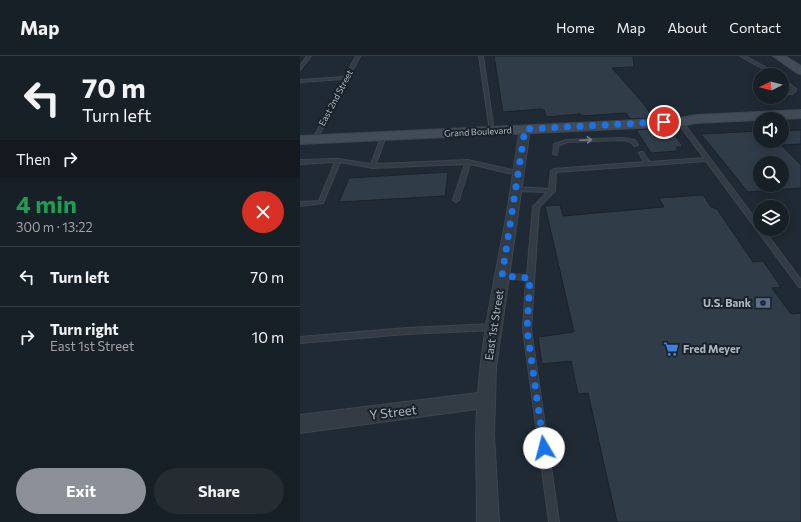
<!DOCTYPE html>
<meta charset="utf-8">
<style>
:root{--surface:#182027;--page:#252d33;--text:#f1f3f6;--muted:#9fa3a7;--line:#363e44;--accent:#8c9099}
body{margin:0;font-family:Commissioner,sans-serif;background:var(--page);color:var(--text);height:100vh;display:flex;flex-direction:column;font-size:15px;white-space:nowrap}
*{box-sizing:border-box;margin:0}
p{font-size:13px;color:var(--muted)}
.icon{flex:none;width:22px;height:22px;fill:none;stroke:currentColor;stroke-width:2;stroke-linecap:round;stroke-linejoin:round}
.map{position:relative;flex:1;overflow:hidden}
.panel{display:flex;flex-direction:column;background:var(--surface);width:300px}
.panel>*{flex:none}
.hud{background:#182027;color:var(--text);overflow:hidden}
.needle{width:26px;rotate:264deg}
.tools{position:absolute;left:453px;top:12px;display:grid;gap:8px}
.tools a{display:grid;place-items:center;width:36px;height:36px;border-radius:50%;background:var(--surface);box-shadow:0 2px 10px #0003,0 0 0 1px var(--line);font-size:20px}
.pin{position:absolute;display:grid;place-items:center;width:34px;height:34px;color:#fff;margin:-17px;border:2px solid #fff;border-radius:50%;box-shadow:0 1px 4px #0007}
.me{position:absolute;width:44px;margin:-22px;rotate:352deg;stroke-linejoin:round;filter:drop-shadow(0 0 3px #0008)}
.turn{display:flex;align-items:center;gap:14px;height:84px;padding:0 16px;font-size:18px}
.turn .icon{width:52px;height:52px;stroke-width:2.5}
.turn b{display:block;font-size:28px;line-height:34px}
.then{display:flex;align-items:center;height:38px;padding:0 16px;background:#0003;gap:8px;font-size:15px}
.round{display:grid;place-items:center;flex:none;width:42px;height:42px;border-radius:21px;background:var(--page)}
.headline{display:flex;align-items:center;justify-content:space-between;height:68px;padding:0 16px}
h1{font-size:24px;font-weight:700;line-height:30px;color:#1e9e55}
.cta{display:flex;gap:8px;margin-top:auto;padding:8px 16px}
.cta a{flex:1;height:46px;border-radius:24px;background:var(--accent);color:#fff;font-size:16px;font-weight:700;line-height:46px;text-align:center}
.cta a+a{background:var(--page);color:var(--text)}
ul{padding:0;list-style:none}
li{display:flex;align-items:center;gap:12px;height:60px;padding:0 16px;border-top:1px solid var(--line)}
li div{flex:1}
li b{display:block;font-size:15px}
li em{font-style:normal}
header{display:flex;align-items:center;gap:24px;box-sizing:border-box;height:56px;padding:0 20px;background:var(--surface);border-bottom:1px solid var(--line)}
header strong{font-size:19px}
nav{display:flex;gap:22px;margin-inline-start:auto;font-size:14px}
main{display:flex;flex:1;min-height:0}
.map>svg:first-child{display:block}
.building{fill:#303c48;stroke:#1b232b;fill-rule:evenodd}
.lines{fill:none;stroke-linecap:round;stroke-linejoin:round}
.service-casing{stroke:#3d454e;stroke-width:2}
.minor-casing{stroke:#3d454e;stroke-width:2}
.secondary-casing{stroke:#3d454e;stroke-width:2}
.service{fill:#333c45;fill-rule:evenodd}
.minor{fill:#333c45;fill-rule:evenodd}
.secondary{fill:#424c57;fill-rule:evenodd}
.oneway{stroke:#76808a}
.route{stroke:#1a73e8;stroke-width:7;stroke-dasharray:0 12.6}
.labels{text-anchor:middle;stroke-width:4;stroke-linejoin:round;paint-order:stroke}
.far-street-label{font-size:9px;fill:#adb7c2;stroke:#192129}
.poi-label{font-size:11px;font-weight:bold;fill:#adb7c2;stroke:#192129;text-anchor:end}
.street-label{font-size:11px;fill:#adb7c2;stroke:#192129}
.near-street-label{font-size:13px;fill:#adb7c2;stroke:#192129}
</style>
<header>
<strong>Map</strong>
<nav><a>Home</a><a>Map</a><a>About</a><a>Contact</a></nav>
</header>
<main>
<section class="panel">
<div class="hud">
<div class="turn"><svg class="icon" aria-label="left" viewBox="0 0 24 24"><path d="M17 20v-9H6M10 6l-5 5 5 5"/></svg><div><b>70 m</b>Turn left</div></div>
<div class="then">Then<svg class="icon" aria-label="right" viewBox="0 0 24 24"><path d="M7 20v-9h11M14 6l5 5-5 5"/></svg></div>
</div>
<div class="headline"><div><h1>4 min</h1><p>300 m · 13:22</p></div><a class="round" style="background:#d93025;color:#fff"><svg class="icon" aria-label="close" viewBox="0 0 24 24"><path d="M6 6l12 12M18 6L6 18"/></svg></a></div>
<ul>
<li><svg class="icon" aria-label="left" viewBox="0 0 24 24"><path d="M17 20v-9H6M10 6l-5 5 5 5"/></svg><div><b>Turn left</b></div><em>70 m</em></li>
<li><svg class="icon" aria-label="right" viewBox="0 0 24 24"><path d="M7 20v-9h11M14 6l5 5-5 5"/></svg><div><b>Turn right</b><p>East 1st Street</p></div><em>10 m</em></li>
</ul>
<div class="cta"><a>Exit</a><a>Share</a></div>
</section>
<div class="map">
<svg width="501" height="466" viewBox="0 0 501 466">
<rect width="100%" height="100%" fill="#202a34"/>
<!-- building -->
<path class="building" d="M194,0H333L334,11L312,12L343,47L353,62L330,63L326,57L281,60L280,58L246,61L244,54L241,53L203,56Z
M360,72L364,79L374,78L383,91H376L378,95L351,97L336,74Z
M501,74V88L481,89L501,109V132L448,136L401,78L460,75V85H482V75ZM460,107H482V129H460Z
M148,116L145,140L39,146L49,122Z
M403,139L411,151L417,153L453,206L463,205L481,231L472,232L491,258L501,257V466H317L288,337L278,338L271,305L242,308L238,281L274,276L245,150L260,149L263,160L364,151L359,142Z"/>
<g class="lines">
<!-- service casing -->
<g class="service-casing">
<path id="service" d="M7,0H11L0,14V10Z
M56,0H60L17,83L13,84V83L44,23L0,26V24L45,21Z
M179,0H183L194,75L192,76L190,75Z
M440,0H445L479,19H474Z
M482,22L496,33V35L492,38L482,39V37L490,36L493,34L482,25Z
M363,51H365L371,58L382,65L460,169V173H463L501,224V231H499L406,105L256,116L255,135L239,151L231,273L259,466H249L223,273L226,224L202,222L199,220L202,218L227,219L233,151L247,136L215,135L212,133L215,131L249,133L251,115L254,113L344,106L339,97L341,96H343L349,106L404,102L378,67L367,60L362,52Z
M82,79L86,80L76,108L168,104L217,115L220,117L217,119L170,108L159,144L156,146L153,144L165,108L73,112L40,106L23,147L0,150V146L19,145L35,106L0,108V104L38,103L71,108Z
M324,82L335,84L338,89L334,90L331,86L324,84L267,86L258,90L257,99L253,98L254,88L266,84Z
M193,268L196,269L197,271L196,273L193,274L107,278L0,287V281L107,272Z"/>
</g>
<!-- minor casing -->
<g class="minor-casing">
<path id="minor" d="M225,70L230,73L196,312L194,378L199,466H177L176,378L177,353L0,377V359L178,337C182,283 193,231 203,178C210,143 214,108 220,73Z"/>
</g>
<!-- secondary casing -->
<g class="secondary-casing">
<path id="secondary" d="M473,0H485L501,10V18L497,17Z
M501,54V62L396,67L380,70L0,88V80L380,62L396,59Z"/>
</g>
<!-- service -->
<use href="#service" class="service"/>
<!-- minor -->
<use href="#minor" class="minor"/>
<!-- secondary -->
<use href="#secondary" class="secondary"/>
</g>
<!-- one-way arrows -->
<defs><path id="oneway-shaft" d="M-6 0H5M1.5-3L5.5 0L1.5 3" fill="none" stroke-width="1.6" stroke-linecap="round" stroke-linejoin="round"/></defs>
<use class="oneway" href="#oneway-shaft" transform="translate(286 84) rotate(-3)"/>
<g class="lines">
<!-- route -->
<path class="route" d="M244,392L227,273L230,222L202,220L225,73L364,66"/>
</g>
<!-- icons -->
<defs>
<g id="bank-bare" transform="scale(1.2)"><path d="M-6-4H6V4H-6ZM0-2.3a2.3 2.3 0 1 0 0 4.6a2.3 2.3 0 1 0 0-4.6Z" fill="#5c6f8a" stroke="#192129" stroke-width="2.5" paint-order="stroke"/></g>
<g id="supermarket-bare" transform="scale(1.2)"><path d="M-6-5.5h2.5l.6 2H6L4.5 2H-2.5L-4.4-4H-6ZM-1.5 3.2a1.3 1.3 0 1 0 .1 0ZM3 3.2a1.3 1.3 0 1 0 .1 0Z" fill="#3f7fe0" stroke="#192129" stroke-width="2.5" paint-order="stroke"/></g>
</defs>
<g fill-rule="evenodd">
<use href="#bank-bare" x="463" y="247"/>
<use href="#supermarket-bare" x="371" y="293"/>
</g>
<g class="labels">
<!-- far-street labels -->
<g class="far-street-label">
<text transform="translate(36 42) rotate(-62)" y="3">East 2nd Street</text>
<text transform="translate(178 76) rotate(-3)" y="3">Grand Boulevard</text>
</g>
<!-- poi labels -->
<g class="poi-label">
<text x="451" y="251">U.S. Bank</text>
<text x="383" y="297" text-anchor="start">Fred Meyer</text>
</g>
<!-- street labels -->
<g class="street-label">
<text transform="translate(194 269) rotate(-81)" y="4">East 1st Street</text>
</g>
<!-- near-street labels -->
<g class="near-street-label">
<text transform="translate(93 356) rotate(-7)" y="5">Y Street</text>
</g>
</g>
</svg>
<div class="tools">
<a><svg class="needle" viewBox="-14 -14 28 28"><path d="M0-13l5 13h-10z" fill="#e53935"/><path d="M0 13l5-13h-10z" fill="#9fa3a7"/></svg></a>
<a><svg class="icon" aria-label="sound" viewBox="0 0 24 24"><path d="M4 9h4l5-4v14l-5-4H4zM17 9q2 3 0 6"/></svg></a>
<a><svg class="icon" aria-label="search" viewBox="0 0 24 24"><circle cx="10" cy="10" r="6"/><path d="M15 15l6 6"/></svg></a>
<a><svg class="icon" aria-label="layers" viewBox="0 0 24 24"><path d="M12 4l9 5-9 5-9-5zM3 14l9 5 9-5"/></svg></a>
</div>
<div class="pin" style="left:364px;top:66px;background:#d93025"><svg class="icon" aria-label="arrive" viewBox="0 0 24 24"><path d="M6 21V4h12l-3 4 3 4H6"/></svg></div>
<svg class="me" style="left:244px;top:392px" viewBox="-20 -20 40 40"><circle r="19" fill="#fff"/><path d="M0-13L10 11 0 6-10 11z" fill="#1a73e8"/></svg>
</div>
</main>
